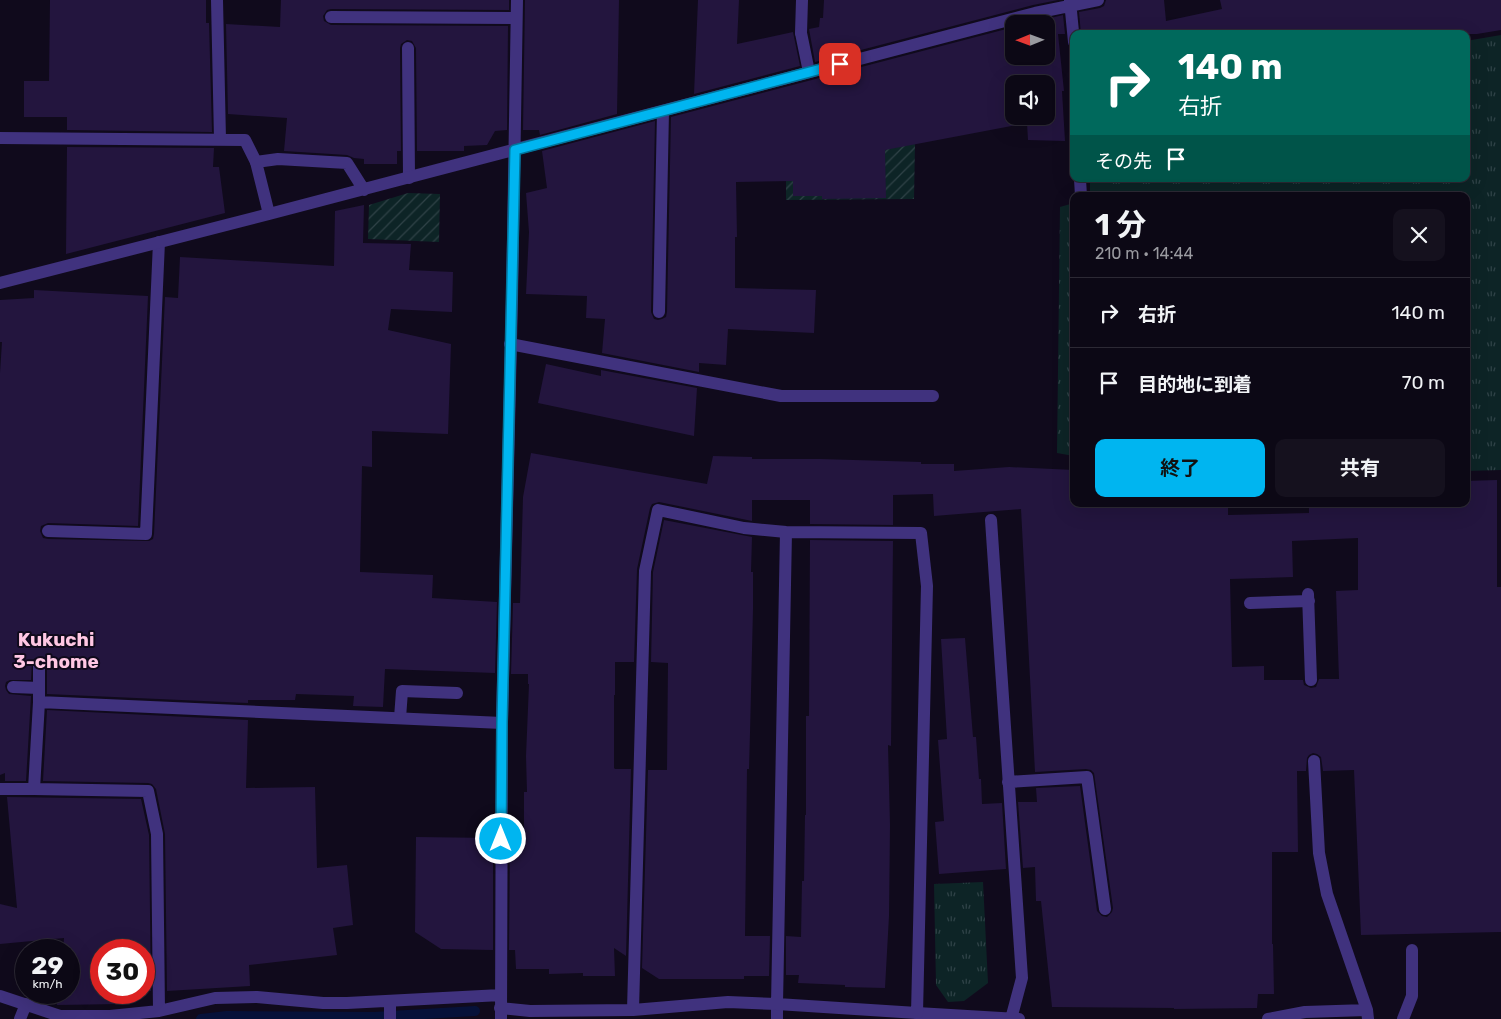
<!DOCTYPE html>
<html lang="ja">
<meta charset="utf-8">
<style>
:root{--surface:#0c0815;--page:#15111e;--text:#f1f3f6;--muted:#9a9aa0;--line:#2c2934;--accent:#00b5f0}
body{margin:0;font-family:Rubik,"Noto Sans JP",sans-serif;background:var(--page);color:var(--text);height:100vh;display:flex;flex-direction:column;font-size:19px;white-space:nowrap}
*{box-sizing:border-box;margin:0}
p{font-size:16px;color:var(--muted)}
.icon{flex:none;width:28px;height:28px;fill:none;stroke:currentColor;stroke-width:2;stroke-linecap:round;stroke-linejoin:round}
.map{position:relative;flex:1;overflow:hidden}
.panel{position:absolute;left:1070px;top:192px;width:400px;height:315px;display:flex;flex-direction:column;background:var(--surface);border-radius:10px;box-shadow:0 5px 20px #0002,0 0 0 1px var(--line)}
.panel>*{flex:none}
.top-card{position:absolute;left:1070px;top:30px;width:400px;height:152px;border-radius:10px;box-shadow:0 5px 20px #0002,0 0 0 1px var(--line);background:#00695c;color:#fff;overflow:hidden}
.needle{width:32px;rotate:269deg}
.controls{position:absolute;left:1005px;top:15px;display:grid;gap:10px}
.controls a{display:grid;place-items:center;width:50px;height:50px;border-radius:10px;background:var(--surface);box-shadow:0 5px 20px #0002,0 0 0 1px var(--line);font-size:25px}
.speed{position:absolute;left:15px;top:939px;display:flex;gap:10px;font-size:25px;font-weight:700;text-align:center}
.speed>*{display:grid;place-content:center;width:65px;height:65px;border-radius:50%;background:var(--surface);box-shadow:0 5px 20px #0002,0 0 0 1px var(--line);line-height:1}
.speed small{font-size:12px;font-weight:400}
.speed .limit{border:8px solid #d22;background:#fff;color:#111}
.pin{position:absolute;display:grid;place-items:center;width:42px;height:42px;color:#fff;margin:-21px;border-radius:10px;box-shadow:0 2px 8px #0006}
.me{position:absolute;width:55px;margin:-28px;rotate:0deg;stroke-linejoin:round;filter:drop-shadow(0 0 4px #0008)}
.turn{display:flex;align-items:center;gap:18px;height:105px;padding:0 25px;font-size:22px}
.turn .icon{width:65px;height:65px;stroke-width:2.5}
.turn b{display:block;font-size:35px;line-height:42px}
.then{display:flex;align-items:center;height:48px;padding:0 25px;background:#0003;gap:10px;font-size:19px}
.round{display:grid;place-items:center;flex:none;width:52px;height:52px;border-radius:10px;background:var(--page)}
.summary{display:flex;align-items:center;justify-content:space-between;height:85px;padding:0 25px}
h1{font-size:30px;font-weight:700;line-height:38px}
.button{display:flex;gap:10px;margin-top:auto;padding:10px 25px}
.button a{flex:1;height:58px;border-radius:10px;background:var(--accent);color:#111;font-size:20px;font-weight:700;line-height:58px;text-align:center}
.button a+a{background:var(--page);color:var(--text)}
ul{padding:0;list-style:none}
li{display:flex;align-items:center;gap:15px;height:70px;padding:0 25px;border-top:1px solid var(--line)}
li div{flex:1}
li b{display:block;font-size:19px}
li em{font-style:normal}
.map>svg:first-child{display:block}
.park{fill:url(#park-tufts)}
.garden{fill:url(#garden-furrows)}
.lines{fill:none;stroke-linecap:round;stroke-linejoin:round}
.stream{stroke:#061139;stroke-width:10}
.building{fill:#23153e;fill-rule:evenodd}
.service{stroke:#40327e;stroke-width:12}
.minor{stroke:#40327e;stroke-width:12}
.route-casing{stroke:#00769c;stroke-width:12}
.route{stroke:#00b5f0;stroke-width:9}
.labels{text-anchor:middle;stroke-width:4;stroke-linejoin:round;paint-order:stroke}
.neighbourhood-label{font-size:19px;font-weight:bold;fill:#ffc7e3;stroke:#100a1c}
</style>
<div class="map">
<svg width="1501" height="1019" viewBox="0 0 1501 1019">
<defs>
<pattern id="park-tufts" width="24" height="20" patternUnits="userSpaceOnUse" patternTransform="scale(1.25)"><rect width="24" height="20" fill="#0d2426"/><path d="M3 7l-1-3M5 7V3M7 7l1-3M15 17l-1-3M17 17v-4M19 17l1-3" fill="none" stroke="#2f4247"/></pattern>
<pattern id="garden-furrows" width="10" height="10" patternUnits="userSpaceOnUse" patternTransform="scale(1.25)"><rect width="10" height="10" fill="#0d2426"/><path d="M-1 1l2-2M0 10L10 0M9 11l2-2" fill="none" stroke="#2f4247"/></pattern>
</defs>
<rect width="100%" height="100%" fill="#100a1c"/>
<!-- park -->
<path class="park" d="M1501,35V470L1466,471V196H1090V179H1466V41Z
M1074,203V456L1057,453L1060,207Z
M983,882L988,983L964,1001L948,1002L936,985L934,884Z"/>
<!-- garden -->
<path class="garden" d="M900,62L915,145L914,199L786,200V126Z
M408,193L440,194L439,242L368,239L369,205Z"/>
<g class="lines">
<!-- stream -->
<path class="stream" d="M201,1019L227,1016L374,1017L475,1011"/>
</g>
<!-- building -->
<path class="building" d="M50,0H206V23H209L212,132L67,130V117H24V81H49Z
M281,0H509V10L331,9L327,10L323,16L324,21L331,25L508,26L507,130L495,131L487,145L464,146V151H417L416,48L412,41L407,40L401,44L400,48L401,151H397V164H364V159L354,158L347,155L284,151L287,118L228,114L226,24L280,27Z
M525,0H619L617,114L540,135L539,130H523Z
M698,0H739L737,44L793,32L800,66L694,94Z
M824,0H1058L1033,5L815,62L809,29L819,27L820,18H823Z
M1106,0H1164L1166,21L1222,9L1220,0H1501V30L1477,34H1081L1079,12L1100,8L1104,6Z
M1063,15L1065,34H1058L1064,91H1062L1065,141L1028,140L1027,123L885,150L886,198L822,199V196H793V181L736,182L737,237H735V288L816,290L814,333L728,329L726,365L699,363V372L602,353L605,319L586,318L587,296L526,294L529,232L526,193L547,188L542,151L655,121L651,312L654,319L658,320L662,319L666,317L667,312L671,117L1014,27V56H1046V24H1026ZM1014,84H1046V116H1014Z
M67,147L214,148L213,167H219L225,213L66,254Z
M364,205L363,243L411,244L409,270L453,272L452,312L391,309L388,330L451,344L448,434L372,431V467L362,466L360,572L433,575L432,598L497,602L495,673L385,669L383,707L353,706L354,696L296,694L295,700H248V703L47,694V665L43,658L39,657L35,658L32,661L31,680H10L6,682L5,686L6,690L9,694L31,696L26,781H5V773L0,775V373L2,342H0V300L34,298V290L148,296L138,526L48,523L41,526L40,531L43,538L48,539L149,541L153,539L154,534L165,297L178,298L180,257L334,266L335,211Z
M546,364L601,376V370L697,388L694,436L538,403Z
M531,453L707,484L713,456L752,457V459H820L921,462V464H954V471L1009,467L1074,470V504H1228V515L1309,513V504H1466V481L1497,480V587H1501V932L1361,935L1354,770L1323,771L1321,757L1317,754L1313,753L1309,755L1307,758L1306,771H1297L1298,852H1272V944H1273L1274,994H1258L1257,1008L1174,1009V1008L1052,1007L1041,901H1036L1035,867L1023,868L1018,802H1037L1036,788L1080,786L1097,911L1102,916L1107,917L1112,912L1113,908L1094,773L1091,770L1086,769L1035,772L1021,509L934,516L933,494L893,495V525L810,524V500H752V521L659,502L652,504L650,508L637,569L634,662H615V695H614V768L615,769H631L626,956L614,948L615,976H583V973L549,974V969H516L515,950H509L510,838H524V792H527L526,756L529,684H528V674H511L513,603H520L523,497ZM1358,538V590L1336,591L1339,679H1319L1316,687L1311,688L1304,685L1303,680H1264V666L1232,667L1230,579L1293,577L1292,541Z
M664,520L752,537L751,572H753V609L750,733L749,769H747L745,936H770L769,976H744V979H659L642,968L648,770H667L668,663L651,662L653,572Z
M810,540L893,541L891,746L888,745L890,825L889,916L885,988L845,987V985L798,983L799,975H786V936L801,937L802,881H804L805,815H806V716H809Z
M965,638L973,737H976L979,779H981L982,804L1002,803L1006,869L939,874L935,822L944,821L938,740L947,739L941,639Z
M47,710L248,720L246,788L315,787L317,868L347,865L353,925L333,928L337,955L249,965L250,986L167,991L165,834L156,789L152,784L148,783L43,781Z
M7,797L141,799L149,835L151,991H144V950H101V992H120V1004L57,1005L58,992H69V950H63L64,938L0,944V904L17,908Z
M416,837L493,838V950L441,949L415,932Z"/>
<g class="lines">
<!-- service -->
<path class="service" d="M217,0L220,139
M331,17L516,18
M801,33L802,0
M408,48L409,178
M0,138L245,140L256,162
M510,344L781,396H933
M991,520L1022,978L1011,1019
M48,531L146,534L159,242
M1308,594L1311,680
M1250,603L1309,601
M13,687L39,688
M400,718L402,691L457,693
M1314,761L1319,853L1327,894L1367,1010
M1008,782L1087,777L1105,909
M777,1004V1019
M917,1013L1019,1019
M1268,1019L1305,1012L1367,1010L1368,1019
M1403,1019L1412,996V950"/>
<!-- minor -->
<path class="minor" d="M1070,1L1074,42
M801,33L809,72
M1080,179L1081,196
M269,214L256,162L278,159L347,163L364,190
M0,283L269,214L1035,13L1098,0
M659,312L663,111
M39,665V702
M0,789H34L39,702L502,723
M34,789L148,791L157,834L159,1011
M0,996L60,1016H110L159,1011L215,998L257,997L323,1003H347L501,995
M777,1004L786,532
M500,1008L530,1011L633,1010L728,1002L777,1004L917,1013L927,586L921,533L786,532L744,528L658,510L645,571L633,1010
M20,1019L26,1004
M390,1019V1001
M501,1019L502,723L512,299L517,0"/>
</g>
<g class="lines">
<!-- route casing -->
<g class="route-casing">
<path id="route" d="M501,839L502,723L515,150L840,64"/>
</g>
<!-- route -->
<use href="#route" class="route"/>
</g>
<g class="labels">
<!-- neighbourhood labels -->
<g class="neighbourhood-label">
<text x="56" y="646">Kukuchi<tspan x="56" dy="22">3-chome</tspan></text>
</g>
</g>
</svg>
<div class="controls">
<a><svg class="needle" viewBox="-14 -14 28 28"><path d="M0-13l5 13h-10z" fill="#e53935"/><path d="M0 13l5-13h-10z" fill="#9a9aa0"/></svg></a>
<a><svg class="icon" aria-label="sound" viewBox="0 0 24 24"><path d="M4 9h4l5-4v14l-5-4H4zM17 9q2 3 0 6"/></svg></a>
</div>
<div class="speed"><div>29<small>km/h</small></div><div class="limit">30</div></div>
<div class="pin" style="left:840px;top:64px;background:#d93025"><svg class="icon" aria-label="arrive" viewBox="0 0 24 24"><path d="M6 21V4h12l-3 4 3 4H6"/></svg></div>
<svg class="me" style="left:501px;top:839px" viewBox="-20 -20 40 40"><circle r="17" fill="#00b5f0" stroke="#fff" stroke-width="3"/><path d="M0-11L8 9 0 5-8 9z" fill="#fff"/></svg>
<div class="top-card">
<div class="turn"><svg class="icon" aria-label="right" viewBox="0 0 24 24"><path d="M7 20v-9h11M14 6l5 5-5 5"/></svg><div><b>140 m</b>右折</div></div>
<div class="then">その先<svg class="icon" aria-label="arrive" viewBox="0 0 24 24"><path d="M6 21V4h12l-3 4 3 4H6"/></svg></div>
</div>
<section class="panel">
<div class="summary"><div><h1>1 分</h1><p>210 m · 14:44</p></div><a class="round"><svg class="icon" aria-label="close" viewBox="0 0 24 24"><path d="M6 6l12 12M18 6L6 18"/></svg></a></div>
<ul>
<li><svg class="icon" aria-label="right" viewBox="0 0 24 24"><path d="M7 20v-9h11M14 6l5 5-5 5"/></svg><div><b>右折</b></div><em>140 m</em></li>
<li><svg class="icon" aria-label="arrive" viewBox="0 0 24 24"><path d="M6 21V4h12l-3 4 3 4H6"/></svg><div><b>目的地に到着</b></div><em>70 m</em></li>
</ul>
<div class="button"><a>終了</a><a>共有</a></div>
</section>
</div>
